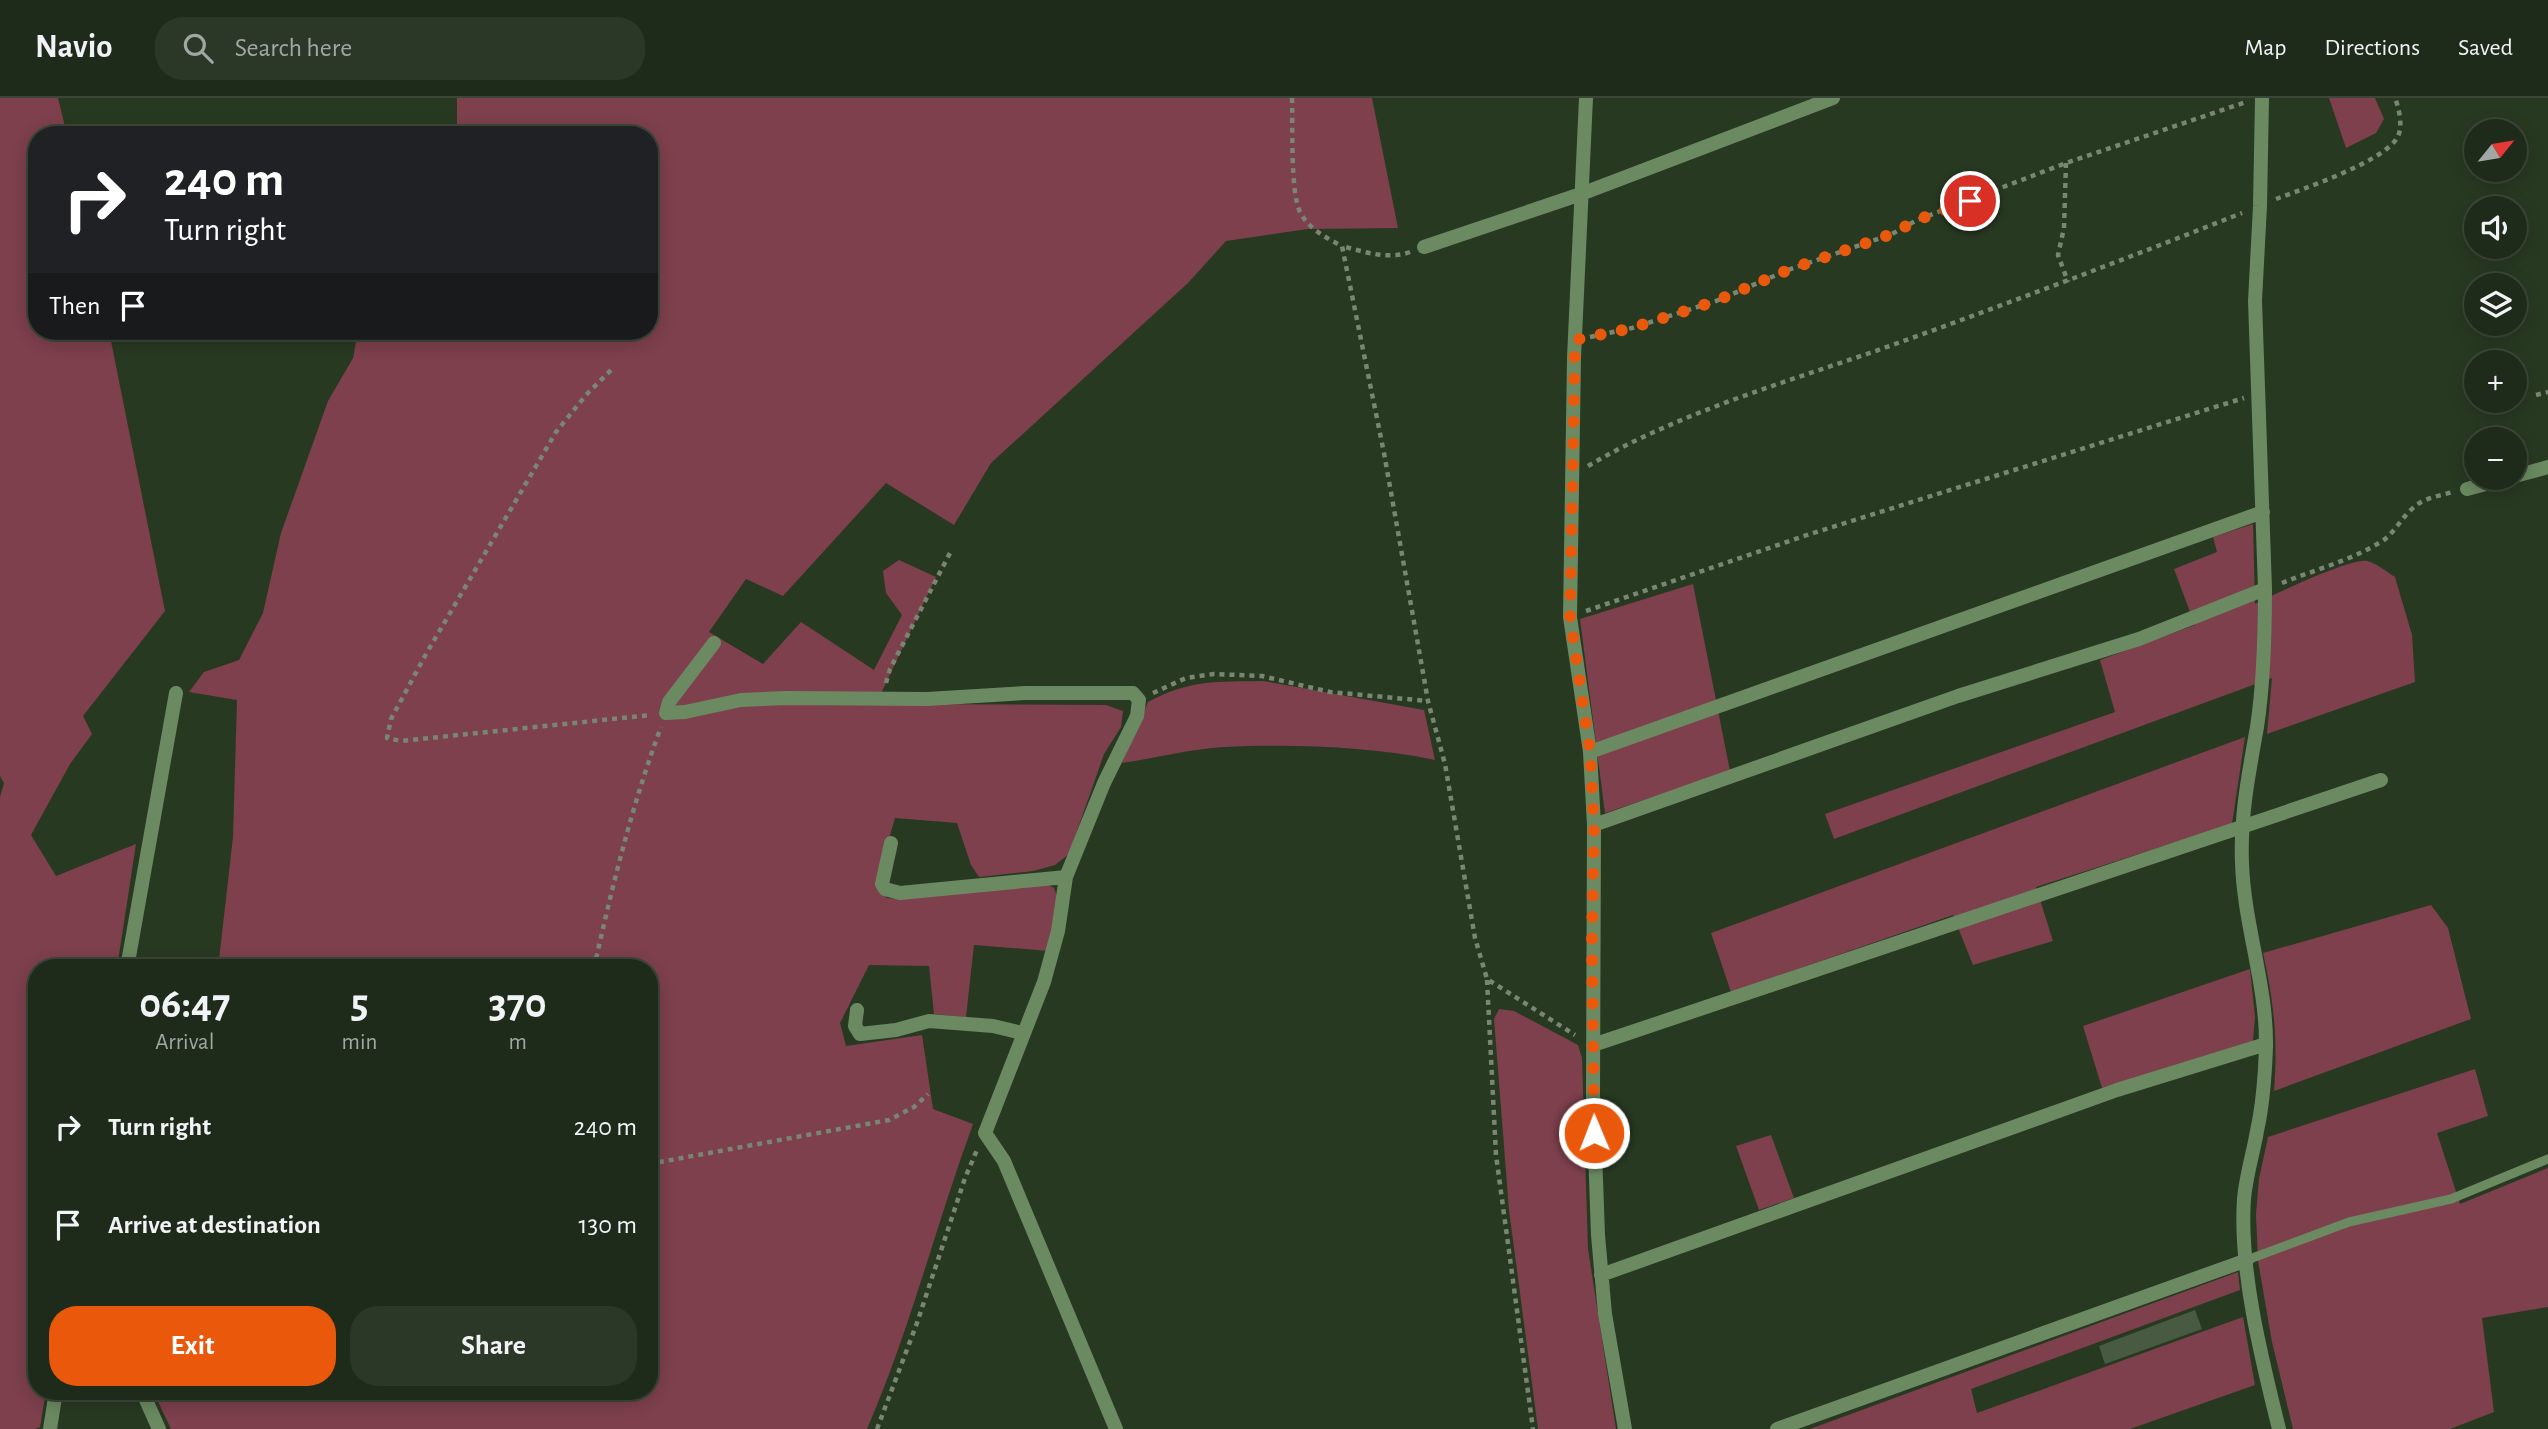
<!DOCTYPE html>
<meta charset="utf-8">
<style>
:root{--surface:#1e2b1a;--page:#2b3727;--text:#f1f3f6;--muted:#a1a7a2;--line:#3c4739;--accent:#ea580c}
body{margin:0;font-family:"Alegreya Sans",sans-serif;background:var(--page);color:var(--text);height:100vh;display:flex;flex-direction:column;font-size:26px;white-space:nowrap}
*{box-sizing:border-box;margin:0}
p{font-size:23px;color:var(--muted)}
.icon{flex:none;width:38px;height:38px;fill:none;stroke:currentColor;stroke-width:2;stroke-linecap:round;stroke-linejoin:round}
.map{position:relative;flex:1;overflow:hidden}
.side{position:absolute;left:28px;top:861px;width:630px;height:441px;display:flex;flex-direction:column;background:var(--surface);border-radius:28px;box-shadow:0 4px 18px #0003,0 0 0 2px var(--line)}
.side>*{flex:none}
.hud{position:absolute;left:28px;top:28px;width:630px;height:214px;border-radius:28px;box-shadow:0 4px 18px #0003,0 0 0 2px var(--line);background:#202124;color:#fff;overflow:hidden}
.needle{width:46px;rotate:60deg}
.controls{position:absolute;left:2464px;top:21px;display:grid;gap:14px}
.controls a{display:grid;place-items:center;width:63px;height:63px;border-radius:50%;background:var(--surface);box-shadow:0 4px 18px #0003,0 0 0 2px var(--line);font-size:35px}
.pin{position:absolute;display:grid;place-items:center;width:60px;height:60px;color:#fff;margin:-30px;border:4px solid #fff;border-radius:50%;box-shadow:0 2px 7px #0007}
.me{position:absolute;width:77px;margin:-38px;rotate:359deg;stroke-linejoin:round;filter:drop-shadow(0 0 5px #0008)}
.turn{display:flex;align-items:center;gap:24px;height:147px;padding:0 21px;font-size:32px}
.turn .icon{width:91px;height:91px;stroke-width:2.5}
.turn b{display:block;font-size:49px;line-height:60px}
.then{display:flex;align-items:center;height:66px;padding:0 21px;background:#0003;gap:14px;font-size:26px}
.eta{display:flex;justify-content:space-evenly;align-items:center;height:119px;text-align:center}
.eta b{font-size:42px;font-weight:600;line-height:49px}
.action{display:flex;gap:14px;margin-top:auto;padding:14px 21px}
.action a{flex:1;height:80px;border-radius:28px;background:var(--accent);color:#fff;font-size:28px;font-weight:600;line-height:80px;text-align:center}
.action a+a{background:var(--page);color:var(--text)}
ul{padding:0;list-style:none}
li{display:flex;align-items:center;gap:21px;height:98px;padding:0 21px}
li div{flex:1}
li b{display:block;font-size:26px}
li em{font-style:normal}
header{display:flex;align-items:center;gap:42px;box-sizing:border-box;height:98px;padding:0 35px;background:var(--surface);border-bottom:2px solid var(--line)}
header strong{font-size:33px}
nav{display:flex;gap:38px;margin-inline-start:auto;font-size:24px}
.search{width:490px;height:63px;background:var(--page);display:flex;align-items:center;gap:18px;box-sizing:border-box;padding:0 24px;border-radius:28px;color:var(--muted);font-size:26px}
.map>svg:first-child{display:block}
.green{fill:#7d404c}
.building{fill:#485a42}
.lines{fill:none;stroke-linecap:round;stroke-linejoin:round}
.path{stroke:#788673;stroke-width:4.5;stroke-dasharray:5 5;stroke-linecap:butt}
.lane{stroke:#6b8a61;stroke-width:9}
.street{stroke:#6b8a61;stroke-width:14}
.route{stroke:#ea580c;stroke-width:12;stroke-dasharray:0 21.6}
</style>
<header>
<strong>Navio</strong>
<div class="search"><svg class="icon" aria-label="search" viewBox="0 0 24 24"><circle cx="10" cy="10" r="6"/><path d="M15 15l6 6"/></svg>Search here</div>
<nav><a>Map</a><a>Directions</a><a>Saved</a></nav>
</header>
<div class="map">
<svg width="2548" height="1331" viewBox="0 0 2548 1331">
<rect width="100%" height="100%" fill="#283922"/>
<!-- green -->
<path class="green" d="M0,0H58L67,37H37V233H109L165,513L83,618L92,636L70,666L31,737L56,778L136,746L117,870H37V1293H46L40,1329L35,1331H0V699L4,685L0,678Z
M457,0H1372L1398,130L1308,131L1226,143L1188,185L991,365L954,427L886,385L783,498L746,481L709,534L763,566L801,524L874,572L902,517L886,495L883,473L899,462L936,479L876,606L1106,607L1123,613L1121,629L1104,656L1069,756L1055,767L1033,773L979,779L971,767L957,725L895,720L876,785L887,800L901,801L1044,785L1054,790L1057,798L1049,853L974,847L966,919L934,916L929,868L869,867L840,925L846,948L922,937L933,1011L973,1026C936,1127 910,1232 867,1331H171L153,1293H649V870H171L219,862L233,739L237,602L189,594L204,574L239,562L263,515L281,435L328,303L353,260L358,233H649V37H457Z
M2329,0H2375L2384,21L2376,35L2346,50Z
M2253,426L2255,506C2273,497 2350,460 2367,463C2376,465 2387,474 2395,479L2412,537L2415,584L2267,636L2272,580L1834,741L1825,716L2115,614L2100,562L2195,527L2174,471L2217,454L2213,439Z
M1693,486L1730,673L1605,715L1580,521Z
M1263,583L1424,612L1435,662C1368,648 1292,646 1224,649C1190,651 1156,660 1122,665L1148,604C1191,581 1216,584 1263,583Z
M2245,639L2232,726L2036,789L2053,843L1973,867L1953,817L1731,894L1711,835Z
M2431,807L2448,830L2471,921L2274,993C2278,943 2274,903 2263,855Z
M2250,871L2255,919L2253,943L2102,990L2083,928Z
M1499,911L1514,913L1578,947L1582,960L1588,1151L1616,1331H1538L1509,1112L1494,921Z
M2475,971L2488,1018L2437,1035L2460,1106L2548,1070V1209L2482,1220L2494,1314L2450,1331H2293L2272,1244L2258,1163L2256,1116L2259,1081L2268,1039Z
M1771,1037L1794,1100L1759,1112L1736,1048Z
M2238,1174L2240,1192L1971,1291L1977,1315L2243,1219L2255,1287L2130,1331H1810Z"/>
<!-- building -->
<path class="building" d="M2195,1212L2202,1231L2105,1266L2099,1248Z"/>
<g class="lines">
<!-- path -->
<path class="path" d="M1292,0C1293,26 1290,93 1300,114C1308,130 1326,140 1342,148
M2066,65L2064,130L2058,157L2068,184
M2276,101C2302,91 2387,63 2398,38C2403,28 2399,10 2395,0
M1410,154C1389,162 1364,154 1342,148L1384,355L1428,603L1445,666L1475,840L1487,881L1575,937
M1590,239L1632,230L1716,203L1788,172L1892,136L1917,122L2066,65L2246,4
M611,272L586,297L556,334L426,556L391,621L387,640L401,643L651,617
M2536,297L2548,294
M1588,368C1680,314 1784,285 1884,250C2004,207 2123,162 2242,115
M2282,485C2314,472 2349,463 2379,445C2394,437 2400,421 2413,410C2423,400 2439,398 2453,394
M1586,513L1810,436L2244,300
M886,585L890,571L950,455
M1153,595L1186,580L1214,576L1262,578L1330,594L1428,603
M594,870C612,789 632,707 661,629
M1487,882L1496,1057L1533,1331
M649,1066L889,1022L914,1009L928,996
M877,1331L917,1225L965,1080L977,1052"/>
<!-- lane -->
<path class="lane" d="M2247,1162L2349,1124L2451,1101L2548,1061"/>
<!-- street -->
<path class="street" d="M1586,0L1574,260L1570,519L1590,654L1594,727L1593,996L1598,1137L1605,1216L1625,1331
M2262,0L2260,108L2255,203L2265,491C2265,537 2264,583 2257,629C2249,674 2240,719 2242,765C2244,827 2267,887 2266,949C2265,977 2263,1006 2257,1033C2253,1056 2246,1078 2244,1101C2239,1172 2262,1262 2279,1331
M1424,149L1581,96L1833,0
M2515,378L2548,369
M2467,391L2508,380
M714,545L669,604L666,615L685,614L741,602L786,600L927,601L1026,595H1133L1139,602L1137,618L1104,685L1066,779L1058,833L1044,884L985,1035L1004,1063L1116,1331
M1590,654L2263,414
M1594,727L1958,598L2139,541L2265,491
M891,745L882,786L885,791L900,795L1066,779
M127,870L176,595
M857,912L855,928L860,936L896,932L929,923L993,928L1022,935
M1593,947L2381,682
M1601,1177L2117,992L2266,946
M142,1293L159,1331
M50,1331L56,1293
M1777,1331L2247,1162"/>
</g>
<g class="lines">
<!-- route -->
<path class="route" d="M1594,1035L1592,842L1594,727L1590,654L1570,519L1575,242L1632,230L1716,203L1788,172L1892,136L1917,122L1970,103"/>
</g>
</svg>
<div class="controls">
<a><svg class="needle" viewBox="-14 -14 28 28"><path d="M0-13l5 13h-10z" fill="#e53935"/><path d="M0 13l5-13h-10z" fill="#a1a7a2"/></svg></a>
<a><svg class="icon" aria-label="sound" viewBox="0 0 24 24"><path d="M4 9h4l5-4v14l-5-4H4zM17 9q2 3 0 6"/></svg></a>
<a><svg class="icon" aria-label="layers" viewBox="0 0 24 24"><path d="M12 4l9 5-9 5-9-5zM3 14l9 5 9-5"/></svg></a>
<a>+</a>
<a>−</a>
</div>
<div class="pin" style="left:1970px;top:103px;background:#d93025"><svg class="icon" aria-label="arrive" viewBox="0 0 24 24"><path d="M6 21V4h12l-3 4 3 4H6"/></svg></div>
<svg class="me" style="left:1594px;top:1035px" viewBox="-20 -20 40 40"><circle r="17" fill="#ea580c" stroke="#fff" stroke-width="3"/><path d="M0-11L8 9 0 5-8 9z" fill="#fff"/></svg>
<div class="hud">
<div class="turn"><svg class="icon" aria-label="right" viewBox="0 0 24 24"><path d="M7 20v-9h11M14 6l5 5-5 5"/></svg><div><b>240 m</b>Turn right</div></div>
<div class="then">Then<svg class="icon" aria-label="arrive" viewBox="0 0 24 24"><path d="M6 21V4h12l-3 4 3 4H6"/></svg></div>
</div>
<section class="side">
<div class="eta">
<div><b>06:47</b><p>Arrival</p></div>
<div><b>5</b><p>min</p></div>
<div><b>370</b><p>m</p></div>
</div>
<ul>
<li><svg class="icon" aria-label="right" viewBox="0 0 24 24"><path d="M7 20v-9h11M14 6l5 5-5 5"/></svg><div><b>Turn right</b></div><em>240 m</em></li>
<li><svg class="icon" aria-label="arrive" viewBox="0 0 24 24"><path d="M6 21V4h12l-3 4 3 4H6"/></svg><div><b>Arrive at destination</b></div><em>130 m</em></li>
</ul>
<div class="action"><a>Exit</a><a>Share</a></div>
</section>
</div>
